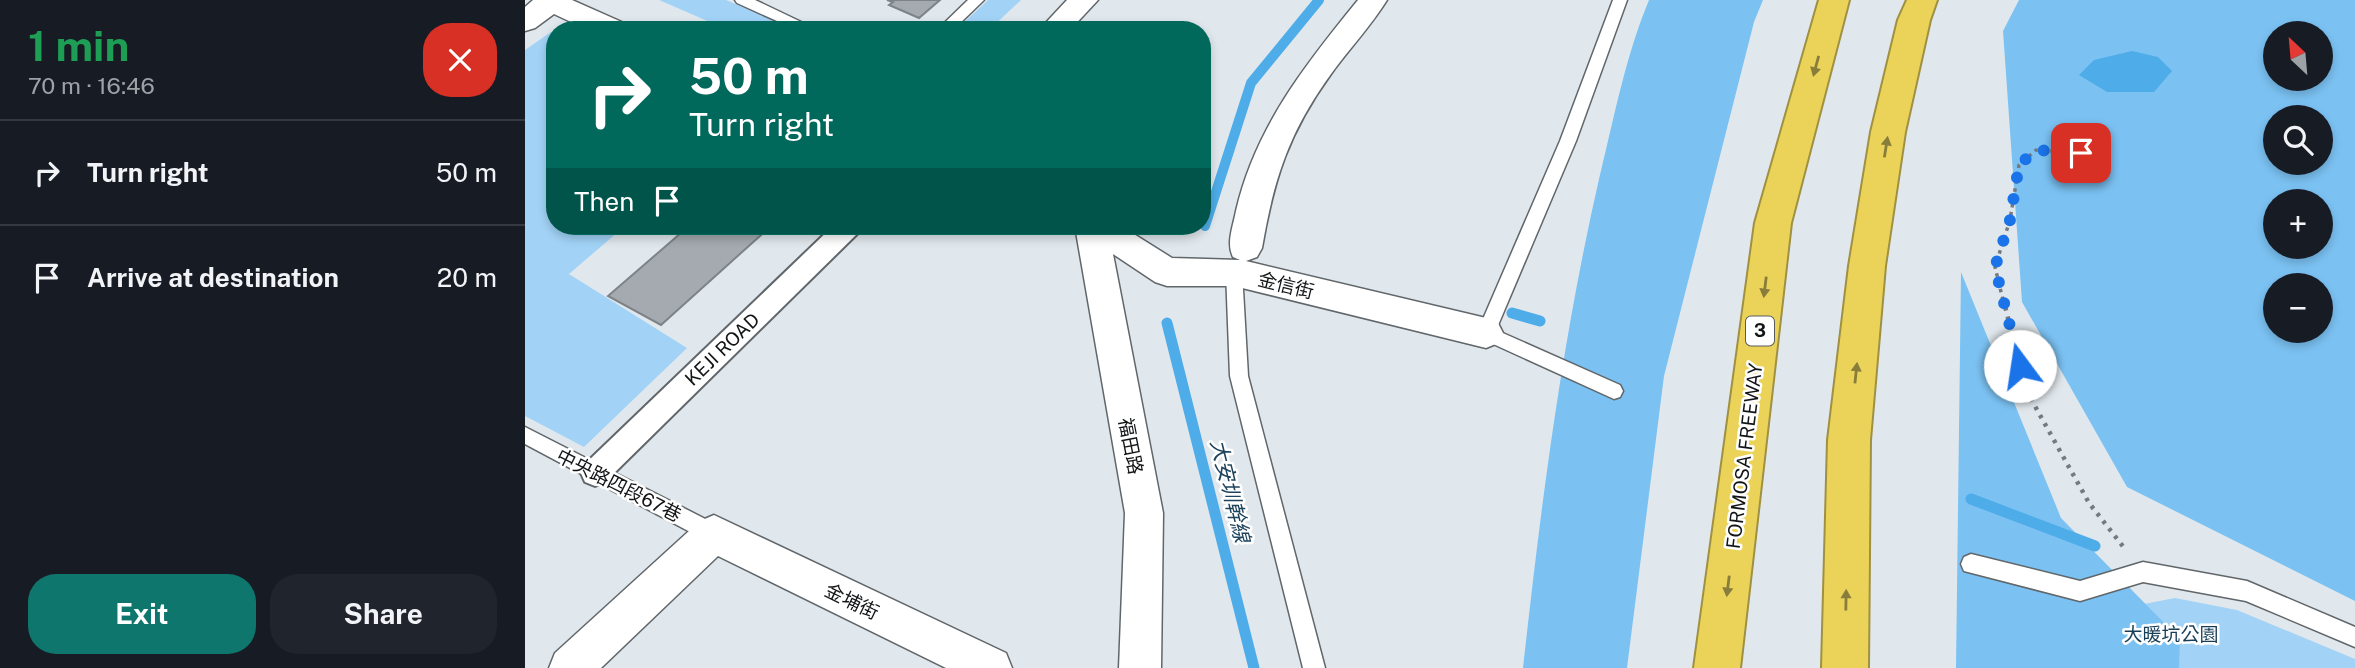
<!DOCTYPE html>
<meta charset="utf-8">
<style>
:root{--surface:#171b24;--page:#20242c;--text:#f1f3f6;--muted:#9ea1a6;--line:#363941;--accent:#0f766e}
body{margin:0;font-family:"Public Sans","Noto Sans TC",sans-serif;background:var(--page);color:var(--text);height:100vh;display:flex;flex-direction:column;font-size:26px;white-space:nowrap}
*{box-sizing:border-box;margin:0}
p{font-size:23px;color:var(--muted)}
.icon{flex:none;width:38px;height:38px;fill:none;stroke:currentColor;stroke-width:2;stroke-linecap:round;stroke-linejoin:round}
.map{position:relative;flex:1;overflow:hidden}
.side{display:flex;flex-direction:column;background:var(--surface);width:525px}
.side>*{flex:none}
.banner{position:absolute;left:21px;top:21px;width:665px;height:214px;border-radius:28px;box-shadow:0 4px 10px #0003;background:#00695c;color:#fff;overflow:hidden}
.needle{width:46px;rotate:334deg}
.controls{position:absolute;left:1738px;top:21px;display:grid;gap:14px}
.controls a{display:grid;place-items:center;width:70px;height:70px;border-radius:50%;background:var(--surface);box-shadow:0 4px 10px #0003;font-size:35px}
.pin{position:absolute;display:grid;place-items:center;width:60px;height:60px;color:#fff;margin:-30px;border-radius:14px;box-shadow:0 4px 10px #0006}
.me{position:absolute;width:77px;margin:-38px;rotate:346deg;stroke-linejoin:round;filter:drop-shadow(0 0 5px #0008)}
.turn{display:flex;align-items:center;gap:24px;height:147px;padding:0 28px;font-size:32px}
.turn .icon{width:91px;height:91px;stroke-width:2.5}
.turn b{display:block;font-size:49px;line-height:60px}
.then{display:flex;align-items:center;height:66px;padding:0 28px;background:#0003;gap:14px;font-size:26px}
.round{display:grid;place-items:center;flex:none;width:74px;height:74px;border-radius:28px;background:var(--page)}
.overview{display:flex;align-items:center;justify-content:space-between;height:119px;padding:0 28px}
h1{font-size:42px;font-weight:700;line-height:52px;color:#1e9e55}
.button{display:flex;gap:14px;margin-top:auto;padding:14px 28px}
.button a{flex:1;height:80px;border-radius:28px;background:var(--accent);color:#fff;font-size:28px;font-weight:700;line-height:80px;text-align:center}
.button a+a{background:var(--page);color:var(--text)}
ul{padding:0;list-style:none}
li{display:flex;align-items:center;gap:21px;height:105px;padding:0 28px;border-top:2px solid var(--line)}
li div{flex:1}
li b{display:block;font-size:26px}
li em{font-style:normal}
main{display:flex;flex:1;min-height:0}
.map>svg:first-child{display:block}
.green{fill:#a2d3f7}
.forest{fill:#7bc2f3;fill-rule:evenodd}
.water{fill:#4eace8}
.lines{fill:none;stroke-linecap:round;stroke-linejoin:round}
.stream-far1{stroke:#4eace8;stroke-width:10}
.stream{stroke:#4eace8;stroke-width:11}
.building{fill:#a4aaaf;stroke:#7d8387;stroke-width:2}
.service-casing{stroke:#60666a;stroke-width:3}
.pedestrian-casing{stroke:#60666a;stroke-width:4}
.minor-casing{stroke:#60666a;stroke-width:3}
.motorway-casing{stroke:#9f9042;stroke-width:4}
.path-far1{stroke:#767a7e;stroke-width:3.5;stroke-dasharray:3.5 4.5;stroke-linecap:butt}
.path{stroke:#767a7e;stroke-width:4.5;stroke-dasharray:3.5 6;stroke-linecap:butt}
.service{fill:#fff;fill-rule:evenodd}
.pedestrian{fill:#fff;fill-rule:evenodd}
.minor{fill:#fff;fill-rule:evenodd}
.motorway{fill:#ebd35a;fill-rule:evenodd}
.oneway{fill:#897d3b}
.route{stroke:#1a73e8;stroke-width:12;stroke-dasharray:0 21.6}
.labels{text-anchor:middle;stroke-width:5;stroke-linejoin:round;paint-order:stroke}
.shield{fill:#fff;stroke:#595a5c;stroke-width:2}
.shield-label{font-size:18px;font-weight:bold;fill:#121416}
.street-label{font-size:19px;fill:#121416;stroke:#fff}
.park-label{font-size:19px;fill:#173e57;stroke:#fff}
.water-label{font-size:21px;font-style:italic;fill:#1d435d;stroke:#fff}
</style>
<main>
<section class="side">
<div class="overview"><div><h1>1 min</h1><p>70 m · 16:46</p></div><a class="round" style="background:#d93025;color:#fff"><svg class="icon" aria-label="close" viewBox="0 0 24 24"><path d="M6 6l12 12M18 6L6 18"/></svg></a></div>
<ul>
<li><svg class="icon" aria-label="right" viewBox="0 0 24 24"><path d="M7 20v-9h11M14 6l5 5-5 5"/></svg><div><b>Turn right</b></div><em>50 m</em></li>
<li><svg class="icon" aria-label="arrive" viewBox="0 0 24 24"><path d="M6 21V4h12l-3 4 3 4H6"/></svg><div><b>Arrive at destination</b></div><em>20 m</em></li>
</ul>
<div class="button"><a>Exit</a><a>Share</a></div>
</section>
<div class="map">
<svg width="1830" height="668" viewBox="0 0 1830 668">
<rect width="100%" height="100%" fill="#e1e8ed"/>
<!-- green -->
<path class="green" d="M134,0H201L272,30H203Z
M463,0H496L464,30H431Z
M26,32L30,34V226H100L44,274L162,348L59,447L0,416V50Z
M1650,598L1712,610L1830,659V668H1617L1572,613Z"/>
<!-- forest -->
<path class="forest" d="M1124,0H1238L1229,22L1139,376L1102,668H998C1016,504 1037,341 1074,179C1089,118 1100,58 1124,0Z
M1494,0H1830V601L1602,487L1497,302L1478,31ZM1750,33H1796V79H1750ZM1750,117H1796V163H1750ZM1750,201H1796V247H1750ZM1750,285H1796V331H1750Z
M1436,272L1536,518L1655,639L1654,668H1431Z"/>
<!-- water -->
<path class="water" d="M1607,51L1633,57L1647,71L1629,92H1582L1554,75L1569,60Z"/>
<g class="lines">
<!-- stream-far1 -->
<path class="stream-far1" d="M680,226L726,83L794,0"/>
<!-- stream -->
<path class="stream" d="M987,313L1015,321
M642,323L729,668
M1446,499L1570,546"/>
</g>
<!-- building -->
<path class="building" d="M362,0H415L394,18L364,5L368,2Z
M164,226H246L136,325L83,296Z"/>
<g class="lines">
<!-- service casing -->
<g class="service-casing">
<path id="service" d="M210,0H230L293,30H272L212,3Z
M443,0H459L428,30H412Z
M1088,0H1102L1051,141L971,330L1095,385L1098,391L1095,397L1089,399L955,338L952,333L1035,141Z
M709,265L715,267L717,272L723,376L800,668H778L705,376L701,272L703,267Z
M0,427L196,527L199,534L196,541L189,543L182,541L0,444Z
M1446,554L1555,581L1618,562L1722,581L1830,627V647L1721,601L1618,582L1555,601L1439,571L1436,564L1439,557Z"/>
</g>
<!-- pedestrian casing -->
<g class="pedestrian-casing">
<path id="pedestrian" d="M308,226H336L333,233L80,482L70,486L60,482L56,473L60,464Z"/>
</g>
<!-- minor casing -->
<g class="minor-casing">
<path id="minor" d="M8,0H47L99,23L103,30H63L29,14L10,28L0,31V7Z
M542,0H573L545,30H514Z
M833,0H862C846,26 824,49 806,74C764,132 749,178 737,248L732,257L721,261L961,318L973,323L978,333L973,343L961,348L709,286H642L630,282L588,254L638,513L636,668H594L600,513L550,226H596L647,258L715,260L708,257C701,243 708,227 711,211C730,128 780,65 833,0Z
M189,515L481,653L487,668H421L193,556L76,668H24L30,653L175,521Z"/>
</g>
<!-- motorway casing -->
<g class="motorway-casing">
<path id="motorway" d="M1294,0H1324L1266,223L1215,668H1169L1230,223Z
M1382,0H1412L1405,20L1380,132L1360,266L1345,440L1343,668H1297L1303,440L1324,266L1346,132L1373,20Z"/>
</g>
<!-- path-far1 -->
<path class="path-far1" d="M1478,300L1470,267L1485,220L1494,165L1511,150L1579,155"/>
<!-- path -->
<path class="path" d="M1478,298L1501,390L1564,503L1600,549"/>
<!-- service -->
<use href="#service" class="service"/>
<!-- pedestrian -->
<use href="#pedestrian" class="pedestrian"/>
<!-- minor -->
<use href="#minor" class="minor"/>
<!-- motorway -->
<use href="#motorway" class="motorway"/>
</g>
<!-- one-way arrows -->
<defs><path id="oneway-solid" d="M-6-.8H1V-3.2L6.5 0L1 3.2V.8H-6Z" transform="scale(1.75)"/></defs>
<g class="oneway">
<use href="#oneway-solid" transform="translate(1291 66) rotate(105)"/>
<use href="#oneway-solid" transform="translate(1361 147) rotate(-81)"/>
<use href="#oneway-solid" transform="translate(1240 287) rotate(97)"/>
<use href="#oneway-solid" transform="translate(1331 373) rotate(-84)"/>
<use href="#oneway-solid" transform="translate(1203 586) rotate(97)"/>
<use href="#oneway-solid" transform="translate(1321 600) rotate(-89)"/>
</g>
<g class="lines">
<!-- route -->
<path class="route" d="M1495,366L1470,267L1485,220L1494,165L1511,150L1556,153"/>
</g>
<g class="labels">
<!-- shield labels -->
<rect class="shield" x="1221" y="316.5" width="28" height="29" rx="5"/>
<g class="shield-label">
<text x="1235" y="337">3</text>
</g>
<!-- street labels -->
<g class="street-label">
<text transform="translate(761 285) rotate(14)" y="7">金信街</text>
<text transform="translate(197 349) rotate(-44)" y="7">KEJI ROAD</text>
<text transform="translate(606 446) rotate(79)" y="7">福田路</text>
<text transform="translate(1219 456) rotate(-83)" y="7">FORMOSA FREEWAY</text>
<text transform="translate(94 485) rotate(27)" y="7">中央路四段67巷</text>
<text transform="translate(327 601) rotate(26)" y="7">金埔街</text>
</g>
<!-- park labels -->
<g class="park-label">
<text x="1646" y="641">大暖坑公園</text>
</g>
<!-- water labels -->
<g class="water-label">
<text transform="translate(705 491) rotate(76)" y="7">大安圳幹線</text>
</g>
</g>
</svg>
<div class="controls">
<a><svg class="needle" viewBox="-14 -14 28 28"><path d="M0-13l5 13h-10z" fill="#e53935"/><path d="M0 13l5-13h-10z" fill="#9ea1a6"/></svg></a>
<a><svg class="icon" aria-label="search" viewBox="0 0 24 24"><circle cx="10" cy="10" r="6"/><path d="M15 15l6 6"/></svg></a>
<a>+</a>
<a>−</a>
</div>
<div class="pin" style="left:1556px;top:153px;background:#d93025"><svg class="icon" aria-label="arrive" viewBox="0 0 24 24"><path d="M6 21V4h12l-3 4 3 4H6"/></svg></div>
<svg class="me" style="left:1495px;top:366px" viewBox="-20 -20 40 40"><circle r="19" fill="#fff"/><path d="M0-13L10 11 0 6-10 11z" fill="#1a73e8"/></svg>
<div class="banner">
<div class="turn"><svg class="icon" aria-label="right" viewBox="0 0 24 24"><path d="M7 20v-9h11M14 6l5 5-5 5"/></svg><div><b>50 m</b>Turn right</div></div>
<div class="then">Then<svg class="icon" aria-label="arrive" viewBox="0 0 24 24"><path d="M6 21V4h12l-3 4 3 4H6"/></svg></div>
</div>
</div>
</main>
